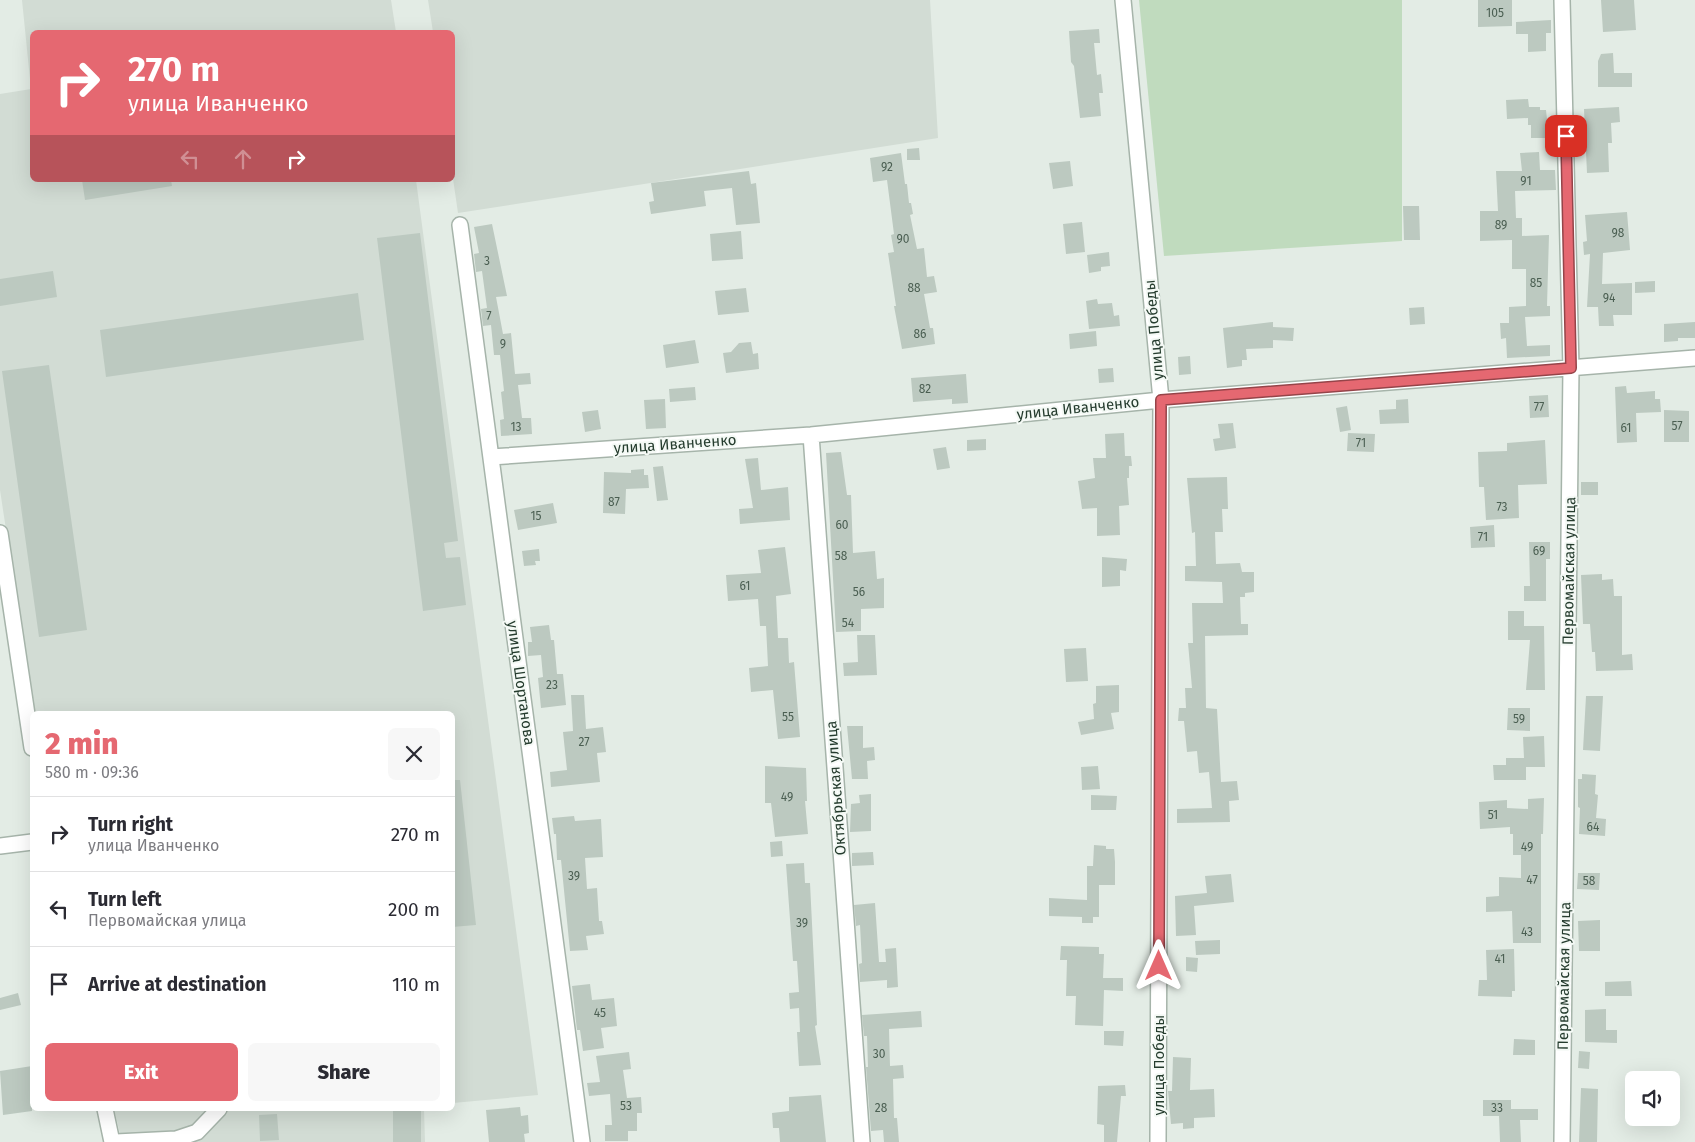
<!DOCTYPE html>
<meta charset="utf-8">
<style>
:root{--surface:#fff;--page:#f7f7f7;--text:#2b2b33;--muted:#7c7c81;--line:#e1e1e2;--accent:#e56871}
body{margin:0;font-family:"Fira Sans",sans-serif;background:var(--page);color:var(--text);height:100vh;display:flex;flex-direction:column;font-size:19px;white-space:nowrap}
*{box-sizing:border-box;margin:0}
p{font-size:16px;color:var(--muted)}
.icon{flex:none;width:28px;height:28px;fill:none;stroke:currentColor;stroke-width:2;stroke-linecap:round;stroke-linejoin:round}
.map{position:relative;flex:1;overflow:hidden}
.details{position:absolute;left:30px;top:711px;width:425px;height:400px;display:flex;flex-direction:column;background:var(--surface);border-radius:8px;box-shadow:0 5px 20px #0002}
.details>*{flex:none}
.guide{position:absolute;left:30px;top:30px;width:425px;height:152px;border-radius:8px;box-shadow:0 5px 20px #0002;background:#e56871;color:#fff;overflow:hidden}
.buttons{position:absolute;left:1625px;top:1071px;display:grid;gap:10px}
.buttons a{display:grid;place-items:center;width:55px;height:55px;border-radius:8px;background:var(--surface);box-shadow:0 5px 20px #0002;font-size:25px}
.pin{position:absolute;display:grid;place-items:center;width:42px;height:42px;color:#fff;margin:-21px;border-radius:10px;box-shadow:0 2px 8px #0006}
.me{position:absolute;width:55px;margin:-28px;rotate:0deg;stroke-linejoin:round;filter:drop-shadow(0 0 4px #0008)}
.turn{display:flex;align-items:center;gap:18px;height:105px;padding:0 15px;font-size:22px}
.turn .icon{width:65px;height:65px;stroke-width:2.5}
.turn b{display:block;font-size:35px;line-height:42px}
.lanes{display:flex;align-items:center;height:48px;padding:0 15px;background:#0003;justify-content:center;gap:25px;direction:ltr}
.lanes .off{opacity:.35}
.round{display:grid;place-items:center;flex:none;width:52px;height:52px;border-radius:8px;background:var(--page)}
.overview{display:flex;align-items:center;justify-content:space-between;height:85px;padding:0 15px}
h1{font-size:30px;font-weight:800;line-height:38px;color:var(--accent)}
.cta{display:flex;gap:10px;margin-top:auto;padding:10px 15px}
.cta a{flex:1;height:58px;border-radius:8px;background:var(--accent);color:#fff;font-size:20px;font-weight:800;line-height:58px;text-align:center}
.cta a+a{background:var(--page);color:var(--text)}
ul{padding:0;list-style:none}
li{display:flex;align-items:center;gap:15px;height:75px;padding:0 15px;border-top:1px solid var(--line)}
li div{flex:1}
li b{display:block;font-size:19px}
li em{font-style:normal}
.map>svg:first-child{display:block}
.built{fill:#d2dcd4}
.green{fill:#c0dbbe}
.building{fill:#bcc9c0}
.lines{fill:none;stroke-linecap:round;stroke-linejoin:round}
.minor-casing{stroke:#a6b4aa;stroke-width:18}
.minor{stroke:#fff;stroke-width:15}
.route-casing{stroke:#954449;stroke-width:12}
.route{stroke:#e56871;stroke-width:9}
.labels{text-anchor:middle;stroke-width:4;stroke-linejoin:round;paint-order:stroke}
.number-label{font-size:12px;fill:#4b5f52}
.street-label{font-size:15px;fill:#253c2e;stroke:#f4f9f5}
</style>
<div class="map">
<svg width="1695" height="1142" viewBox="0 0 1695 1142">
<rect width="100%" height="100%" fill="#e3ece5"/>
<!-- built -->
<path class="built" d="M22,0H391L396,32H32V180H416L538,1095L453,1103L452,714H34L0,490V94L31,89Z
M428,0H930L938,138L458,213L452,172V32H433Z
M114,1109H424L425,1142H122Z"/>
<!-- green -->
<path class="green" d="M1139,0H1402V241L1164,256Z"/>
<!-- building -->
<path class="building" d="M1478,0H1512V26L1478,27Z
M1601,0H1634L1636,30L1603,32Z
M1551,20V33H1546V51L1528,52V34H1516V22Z
M1099,29L1100,43H1094L1097,75L1101,74L1103,93H1099L1101,116L1080,118L1074,66L1071,62L1069,31Z
M1613,53L1614,73H1632V87H1598V61L1601,54Z
M1528,99L1529,107H1540V110H1546L1549,138H1531V125H1528V118L1507,119L1506,100Z
M1619,107L1620,122L1611,123L1612,143H1608L1609,172L1587,173L1584,109Z
M919,148L920,160H907V149Z
M1539,152L1540,170H1555L1556,190L1515,191L1516,218H1522V236L1549,235L1547,306H1550V316L1525,317L1527,346L1550,345V356L1507,358L1506,338L1501,339L1500,323H1509V307L1526,306V269H1512V240L1480,241V211H1498L1496,171H1522L1520,153Z
M901,153L905,184H907L909,203H911L913,214L910,215L917,249L924,248L927,277L934,276L937,292L924,294L930,328H933L935,344L902,349L894,306H896L888,253L894,252L891,235L894,234L887,180L873,182L870,158Z
M1070,161L1073,186L1053,189L1049,163Z
M749,171L751,184L756,183L760,223L736,225L732,188L704,191L706,206L651,214L649,202L654,201L651,183Z
M82,180H171L172,186L85,200Z
M1403,206H1419L1420,240H1404Z
M1627,212L1630,250L1603,253L1602,284L1632,283V315H1613L1614,326H1599L1598,307H1587L1590,254L1584,255L1583,242L1587,241L1585,215Z
M1082,222L1085,252L1066,254L1063,224Z
M492,224L507,296L496,297L503,334L511,333L515,374L530,373L531,384L518,385L522,418H531L532,434L501,436L500,420L504,419L501,392L504,391L500,355H494L491,325L483,326L481,309L487,308L482,271L476,272L474,254L479,253L474,227Z
M741,231L743,259L712,261L710,234Z
M420,233L458,541L444,543L446,558L460,557L466,605L423,611L377,238Z
M1109,252L1110,266L1101,267V271L1089,273L1087,255Z
M53,271L57,297L0,306V279Z
M1655,281V292L1635,293V282Z
M746,288L749,312L718,315L715,291Z
M358,293L364,340L106,377L100,330Z
M1097,299L1098,304L1112,303L1114,316L1119,315L1120,326L1089,329L1086,301Z
M1424,307L1425,324L1410,325L1409,308Z
M1273,322V327L1294,328L1293,341L1273,340V348L1246,349L1247,360H1242V366L1227,368L1223,328Z
M1695,322V338H1678V341L1664,342V324Z
M1096,331L1097,346L1070,349L1069,334Z
M695,340L699,363L666,368L663,345Z
M751,342L753,354L758,353L759,369L726,373L723,353L731,352L739,343Z
M1190,356L1191,374L1179,375L1178,357Z
M49,365L87,630L39,637L2,371Z
M1113,368L1114,382L1099,383L1098,369Z
M966,374L968,403L952,404V399L913,402L911,378Z
M1626,386L1627,393L1655,391V399H1660L1661,412L1636,413L1637,442L1617,443L1615,387Z
M695,387L696,400L670,402L669,389Z
M1548,395L1549,417L1530,418L1529,396Z
M665,399L666,428L646,429L644,400Z
M1408,399L1409,423L1380,424L1379,410L1396,409V400Z
M1347,406L1351,430L1340,432L1336,408Z
M598,410L601,429L585,432L582,412Z
M1664,410L1689,411V442H1664Z
M1233,423L1236,448L1215,451L1213,439L1220,438L1218,424Z
M1124,433L1125,456H1131L1132,466H1129V478H1127L1129,505L1119,506L1120,535L1097,536V508L1082,509L1078,481L1095,478L1093,458H1106L1105,434Z
M1348,433L1375,434L1374,452L1347,451Z
M986,439V450L967,451V440Z
M1545,440L1547,484L1518,485L1519,518L1486,520L1484,487H1479L1478,452L1507,451V443Z
M946,447L950,468L937,470L933,449Z
M841,452L847,495H851L853,553L875,551L877,579L884,578V608L861,609V631L836,632L826,453Z
M758,458L761,490L788,487L790,520L740,524L739,509L753,508L745,459Z
M663,466L668,500L657,501L653,467Z
M644,469V475H648L649,488L626,489L625,514L603,513L604,472L631,473V470Z
M1227,477L1228,509H1222L1223,532H1215L1216,564L1240,563L1242,572H1254V592L1245,593V597H1240L1241,624H1248V635L1205,636L1206,708L1217,709L1221,782L1237,781L1239,800L1229,801L1230,822L1177,823V809L1212,808L1209,772L1199,773L1197,751L1187,752L1184,721H1178L1179,708H1186L1185,688H1192L1188,643H1193L1192,603H1223L1222,582L1185,581V566H1196L1195,532L1192,533L1187,478Z
M1581,482H1598V495H1581Z
M553,503L557,523L518,530L514,510Z
M1494,525L1495,547L1471,548L1470,527Z
M1529,542H1550V559H1546V601H1524V586H1530Z
M785,547L791,594L776,596L778,638H788L789,663L794,662L800,737L778,739L773,690L751,692L749,668L768,666L766,626H760L758,599L728,601L726,575L761,573L758,550Z
M539,549L540,561H535L536,565L524,566L522,551Z
M1102,557L1127,559L1126,571L1120,570V586L1102,587Z
M1602,574V580L1613,579L1614,596H1622V655L1632,654L1633,670L1596,671L1595,652H1592L1590,624H1583L1581,575Z
M1508,611H1524V626H1544L1545,690H1526L1530,640H1508Z
M549,625L551,640H554L557,674H563L566,705L541,708L538,678L543,677L541,655L528,656V642H532L530,627Z
M857,635H875L877,675L844,676L843,663L858,662Z
M1086,648L1088,681L1066,682L1064,649Z
M1119,685V712L1111,713L1114,729L1081,735L1078,722L1094,719L1093,704L1096,703V686Z
M571,695H584L586,729L603,727L606,752L597,753L600,782L551,787L550,772L567,770L563,732L573,731Z
M1586,696H1603L1600,751L1583,750Z
M1508,708H1530V731L1507,730Z
M847,726H863V748L874,747L875,760L867,761L868,779H852Z
M1544,736L1545,767H1526V780H1494L1493,765H1506V758H1524L1523,737Z
M765,766L806,768L807,801H805L808,834L775,837L771,803H765Z
M1098,766L1100,789L1082,790L1081,767Z
M1582,774L1596,775L1595,794L1598,795L1596,818L1606,819L1605,836L1579,834L1580,808L1578,807V779H1582Z
M452,780H460L476,925L452,927Z
M871,794V831L850,832L851,804L860,803L859,795Z
M1091,795L1117,796L1116,810H1091Z
M1544,798L1543,834H1541V943H1513L1512,911L1486,912V897L1499,896V877L1521,878V855H1513V834H1510V827L1480,829L1479,802L1507,800V808L1528,809V799Z
M574,816L575,821L601,819L603,857L585,858L587,889L597,888L599,921H602L604,934L586,936L588,950L570,951L561,860H557L556,834H554L552,818Z
M782,841L783,856L771,857L770,842Z
M1094,845L1106,846V849H1114L1115,862V885H1099V917H1093V923H1082V917L1049,916V898L1087,900V866H1093Z
M873,852L874,865L852,866V853Z
M804,863L805,883H810L817,1025L815,1026L821,1065L799,1066L797,1032H800L799,1008L790,1009L789,993L799,992L797,961H793L786,864Z
M1578,873H1600L1599,890L1577,889Z
M1231,874L1234,902L1194,906L1196,935L1176,936L1175,896L1207,893L1205,876Z
M875,903L879,962H886L885,949L896,948L898,987L887,988V980L860,982L859,964L862,963L860,925L856,926L854,905Z
M1600,920V951H1579L1578,921Z
M1220,940V954L1196,955L1195,941Z
M1061,946L1099,947V954H1104L1103,978H1123V991L1104,990L1103,1026L1075,1025L1076,996H1066L1067,960H1060Z
M1514,949L1515,991H1512V997L1478,996L1479,980H1487L1486,950Z
M1186,957L1198,958L1197,972L1186,971Z
M1631,981L1632,996H1605V982Z
M590,984L592,1000L614,998L617,1026L601,1028L604,1048L583,1051L580,1030H577L572,986Z
M18,993L21,1005L0,1010V998Z
M1606,1009V1030H1617V1043L1585,1042V1010Z
M921,1011L922,1027L889,1029L890,1066L903,1065L904,1078L893,1079L894,1118H897L899,1142H884L883,1130L871,1131L866,1067H868L867,1036H864L862,1015Z
M1104,1031H1124L1123,1046L1104,1045Z
M1514,1039L1535,1040V1055H1513Z
M1579,1051L1590,1052L1589,1069L1578,1068Z
M629,1052L631,1069L623,1070L627,1098L641,1097L642,1113H637V1131H628V1141H605V1125H612L610,1094L589,1096L587,1083L600,1082L596,1056Z
M1173,1057L1191,1058L1190,1090L1214,1089L1215,1117L1194,1118V1128L1183,1129V1123L1171,1124L1168,1091H1172Z
M32,1066V1111L3,1115L0,1071Z
M1125,1085L1126,1096H1121L1117,1142H1104V1125L1097,1124L1098,1086Z
M1581,1088L1598,1089L1597,1142H1579Z
M821,1095L826,1142H780L779,1128H773L772,1113L789,1111V1097Z
M1483,1100H1511V1109H1538V1120H1520L1521,1142H1500L1499,1116H1483Z
M520,1107L521,1116L528,1115L529,1133L524,1134L525,1142H489L486,1110Z
M393,1109H421V1142H393Z
M277,1114L279,1140L260,1141L259,1115Z"/>
<g class="lines">
<!-- minor casing -->
<g class="minor-casing">
<path id="minor" d="M1123,0L1161,400L1158,1142
M460,225L582,1142
M811,435L862,1142
M491,457L811,435L1161,400L1695,358
M0,533L32,748
M0,846L32,842
M105,1109L112,1142
M116,1142L176,1139L197,1132L219,1109
M1562,1142L1571,368L1562,0"/>
</g>
<!-- minor -->
<use href="#minor" class="minor"/>
</g>
<g class="lines">
<!-- route casing -->
<g class="route-casing">
<path id="route" d="M1159,966L1161,400L1571,368L1566,136"/>
</g>
<!-- route -->
<use href="#route" class="route"/>
</g>
<g class="labels">
<!-- number labels -->
<g class="number-label">
<text x="1495" y="17">105</text>
<text x="887" y="171">92</text>
<text x="1526" y="185">91</text>
<text x="1501" y="229">89</text>
<text x="1618" y="237">98</text>
<text x="903" y="243">90</text>
<text x="487" y="265">3</text>
<text x="1536" y="287">85</text>
<text x="914" y="292">88</text>
<text x="1609" y="302">94</text>
<text x="489" y="320">7</text>
<text x="920" y="338">86</text>
<text x="503" y="348">9</text>
<text x="925" y="393">82</text>
<text x="1539" y="411">77</text>
<text x="1677" y="430">57</text>
<text x="516" y="431">13</text>
<text x="1626" y="432">61</text>
<text x="1361" y="447">71</text>
<text x="614" y="506">87</text>
<text x="1502" y="511">73</text>
<text x="536" y="520">15</text>
<text x="842" y="529">60</text>
<text x="1483" y="541">71</text>
<text x="1539" y="555">69</text>
<text x="841" y="560">58</text>
<text x="745" y="590">61</text>
<text x="859" y="596">56</text>
<text x="848" y="627">54</text>
<text x="552" y="689">23</text>
<text x="788" y="721">55</text>
<text x="1519" y="723">59</text>
<text x="584" y="746">27</text>
<text x="787" y="801">49</text>
<text x="1493" y="819">51</text>
<text x="1593" y="831">64</text>
<text x="1527" y="851">49</text>
<text x="574" y="880">39</text>
<text x="1532" y="884">47</text>
<text x="1589" y="885">58</text>
<text x="802" y="927">39</text>
<text x="1527" y="936">43</text>
<text x="1500" y="963">41</text>
<text x="600" y="1017">45</text>
<text x="879" y="1058">30</text>
<text x="626" y="1110">53</text>
<text x="881" y="1112">28</text>
<text x="1497" y="1112">33</text>
</g>
<!-- street labels -->
<g class="street-label">
<text transform="translate(1154 330) rotate(-95)" y="5">улица Победы</text>
<text transform="translate(1078 408) rotate(-6)" y="5">улица Иванченко</text>
<text transform="translate(675 444) rotate(-4)" y="5">улица Иванченко</text>
<text transform="translate(1569 571) rotate(-89)" y="5">Первомайская улица</text>
<text transform="translate(521 683) rotate(82)" y="5">улица Шортанова</text>
<text transform="translate(836 788) rotate(-94)" y="5">Октябрьская улица</text>
<text transform="translate(1564 976) rotate(-89)" y="5">Первомайская улица</text>
<text transform="translate(1159 1065) rotate(-90)" y="5">улица Победы</text>
</g>
</g>
</svg>
<div class="buttons">
<a><svg class="icon" aria-label="sound" viewBox="0 0 24 24"><path d="M4 9h4l5-4v14l-5-4H4zM17 9q2 3 0 6"/></svg></a>
</div>
<div class="pin" style="left:1566px;top:136px;background:#d93025"><svg class="icon" aria-label="arrive" viewBox="0 0 24 24"><path d="M6 21V4h12l-3 4 3 4H6"/></svg></div>
<svg class="me" style="left:1159px;top:966px" viewBox="-20 -20 40 40"><path d="M0-17L14 15 0 8-14 15z" fill="#e56871" stroke="#fff" stroke-width="4"/></svg>
<div class="guide">
<div class="turn"><svg class="icon" aria-label="right" viewBox="0 0 24 24"><path d="M7 20v-9h11M14 6l5 5-5 5"/></svg><div><b>270 m</b>улица Иванченко</div></div>
<div class="lanes"><svg class="icon off" aria-label="left" viewBox="0 0 24 24"><path d="M17 20v-9H6M10 6l-5 5 5 5"/></svg><svg class="icon off" aria-label="ahead" viewBox="0 0 24 24"><path d="M12 20V5M6 11l6-6 6 6"/></svg><svg class="icon" aria-label="right" viewBox="0 0 24 24"><path d="M7 20v-9h11M14 6l5 5-5 5"/></svg></div>
</div>
<section class="details">
<div class="overview"><div><h1>2 min</h1><p>580 m · 09:36</p></div><a class="round"><svg class="icon" aria-label="close" viewBox="0 0 24 24"><path d="M6 6l12 12M18 6L6 18"/></svg></a></div>
<ul>
<li><svg class="icon" aria-label="right" viewBox="0 0 24 24"><path d="M7 20v-9h11M14 6l5 5-5 5"/></svg><div><b>Turn right</b><p>улица Иванченко</p></div><em>270 m</em></li>
<li><svg class="icon" aria-label="left" viewBox="0 0 24 24"><path d="M17 20v-9H6M10 6l-5 5 5 5"/></svg><div><b>Turn left</b><p>Первомайская улица</p></div><em>200 m</em></li>
<li><svg class="icon" aria-label="arrive" viewBox="0 0 24 24"><path d="M6 21V4h12l-3 4 3 4H6"/></svg><div><b>Arrive at destination</b></div><em>110 m</em></li>
</ul>
<div class="cta"><a>Exit</a><a>Share</a></div>
</section>
</div>
